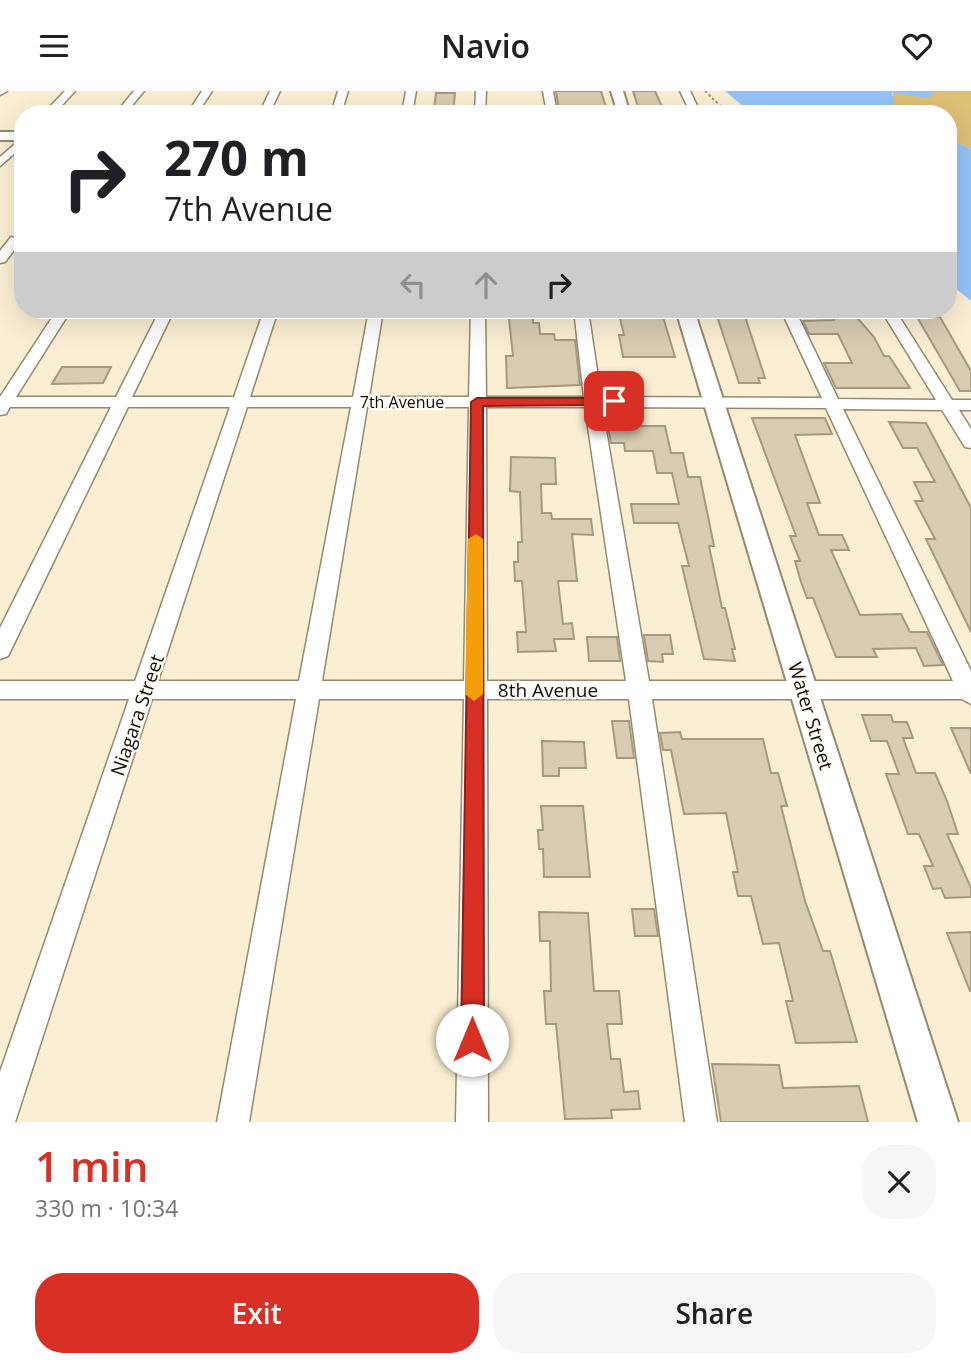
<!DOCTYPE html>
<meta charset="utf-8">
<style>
:root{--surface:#fff;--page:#f6f6f6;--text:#202124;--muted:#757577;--accent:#d93025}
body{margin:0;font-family:"Open Sans",sans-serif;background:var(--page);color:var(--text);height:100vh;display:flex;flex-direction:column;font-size:26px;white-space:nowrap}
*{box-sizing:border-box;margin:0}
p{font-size:23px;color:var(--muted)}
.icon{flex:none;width:38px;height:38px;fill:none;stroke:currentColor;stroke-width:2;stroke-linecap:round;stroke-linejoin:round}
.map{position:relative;height:1031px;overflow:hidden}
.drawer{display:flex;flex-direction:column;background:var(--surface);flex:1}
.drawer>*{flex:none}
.top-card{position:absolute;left:14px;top:14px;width:943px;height:214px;border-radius:28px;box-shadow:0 7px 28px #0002;background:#fff;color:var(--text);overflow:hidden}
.pin{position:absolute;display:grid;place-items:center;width:60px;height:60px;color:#fff;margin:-30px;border-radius:14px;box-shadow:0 4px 10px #0006}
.me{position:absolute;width:77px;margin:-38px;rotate:0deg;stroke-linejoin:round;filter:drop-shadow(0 0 5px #0008)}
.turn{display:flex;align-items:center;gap:24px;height:147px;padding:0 35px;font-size:32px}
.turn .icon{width:91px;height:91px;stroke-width:2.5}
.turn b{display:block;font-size:49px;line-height:60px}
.lanes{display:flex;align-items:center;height:66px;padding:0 35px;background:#0003;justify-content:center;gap:35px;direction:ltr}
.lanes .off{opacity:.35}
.round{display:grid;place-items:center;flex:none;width:74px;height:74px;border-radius:28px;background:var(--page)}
.summary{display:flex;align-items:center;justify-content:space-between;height:119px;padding:0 35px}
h1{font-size:42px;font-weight:600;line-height:52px;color:var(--accent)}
.button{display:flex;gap:14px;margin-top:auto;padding:14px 35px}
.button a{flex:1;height:80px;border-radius:28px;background:var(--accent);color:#fff;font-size:28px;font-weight:600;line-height:80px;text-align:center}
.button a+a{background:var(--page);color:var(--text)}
header{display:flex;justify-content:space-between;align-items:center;height:91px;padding:0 35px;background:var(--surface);font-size:32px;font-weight:600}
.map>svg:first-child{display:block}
.green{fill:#debf76}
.water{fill:#95c4f8}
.building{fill:#d8ccb2;stroke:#a59a81;stroke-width:2}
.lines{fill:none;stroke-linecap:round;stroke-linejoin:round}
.minor-casing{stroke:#948a71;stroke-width:3}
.major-casing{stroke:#948a71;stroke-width:4}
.path{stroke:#9b937f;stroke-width:2;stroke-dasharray:2.5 2.5;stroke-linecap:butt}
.minor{fill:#fff;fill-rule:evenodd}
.major{fill:#fff;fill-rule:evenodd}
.route{fill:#d93025;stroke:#8d1f18;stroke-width:2}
.slow{fill:#f59e0b}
.labels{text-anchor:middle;stroke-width:5;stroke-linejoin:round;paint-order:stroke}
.far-street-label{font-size:16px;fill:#100c04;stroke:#fffcf7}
.street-label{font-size:19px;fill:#100c04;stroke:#fffcf7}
</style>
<header><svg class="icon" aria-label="menu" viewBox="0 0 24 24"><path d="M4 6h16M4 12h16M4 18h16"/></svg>Navio<svg class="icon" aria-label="heart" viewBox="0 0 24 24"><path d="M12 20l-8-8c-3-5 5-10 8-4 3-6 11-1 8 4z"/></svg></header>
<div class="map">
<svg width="971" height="1031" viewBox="0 0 971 1031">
<rect width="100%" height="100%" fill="#faeed3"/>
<!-- green -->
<path class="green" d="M935,0H971V58L949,47L948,23C932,23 881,30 894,1L906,4Z"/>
<!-- water -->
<path class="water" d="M725,0H935L928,7L892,2L895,18L902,23H752Z
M948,47L971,58V210L949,192Z"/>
<!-- building -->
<path class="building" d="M556,0H601L608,23H575L574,19H559Z
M633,0H655L663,18H660L661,22H640Z
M436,2H455L453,23H437L438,17H434Z
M508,219H533V232H539L540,243H554L555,249H575L580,294L507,297L506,265H513Z
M618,219H661L675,266H623L619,244H624Z
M715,219H743L765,287H758L760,292H739Z
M831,222H853L874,246L884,265H889L910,297H836L824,272H852L838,243H809L803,230L834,229Z
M917,226H940L971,280V300H960Z
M62,276H111L103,292L52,293Z
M752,327H825L832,343L795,344L820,412H807L819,444H842L849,459H831L860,524L901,523L910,541H927L943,574L924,575L916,557L873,558L877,566H836L813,507H807L801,491L795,470H800L790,445H796Z
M607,331H622L623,335H665L671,362H683L688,386H700L714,455H709L722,517H725L735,558H732L735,570L704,568L682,475H689L678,432H634L631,413H679L672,382H657L653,360H625L624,352H611Z
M889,331L926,332L971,417V541L926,448H935L915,410H923L914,391H935L917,357H903Z
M511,366L555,367L556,393H541L542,422H551L552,428H591L593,444L572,443L577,490H558L563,533L572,532L574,548H554L556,560L518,561L517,541H526L522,490H515L514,471H518V451H522L520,401L510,400Z
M644,544H670L673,563H662L663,571L648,570Z
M587,546H617L620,570H589Z
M862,624H891L893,631H907L913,647H903L916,682H935L947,710L958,743H947L971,797V806L945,807L941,797L933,798L924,775H933L919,743H908L886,683H899L887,650H871Z
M612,630H629L634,667H617Z
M951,637H971V683Z
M680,641L682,648H763L771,682H778L787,715H781L805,810L823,860H830L857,951L796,952L786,910H793L779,852L763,853L751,805H738L733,781H738L726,722L684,723L671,659H663L660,642Z
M542,650L584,651L586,677H559V685H543Z
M541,715H583L590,786H544L543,758H539L538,739H543Z
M632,818H654L658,845H635Z
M539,821L588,822L594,900H619L622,933H607L611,968H620L624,1001L638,1000L640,1018L611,1019L612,1027L565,1028L556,933H546L544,900H551L550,850H540Z
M971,841V900H970L947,842Z
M712,973L779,974L783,997L859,995L868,1031H721Z"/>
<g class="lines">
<!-- minor casing -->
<g class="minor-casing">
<path id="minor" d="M0,0H7L0,4Z
M65,0H75L54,23H43Z
M134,0H144L125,23H115Z
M202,0H212L197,23H187Z
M270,0H280L269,23H259Z
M338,0H348L341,23H331Z
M406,0H416L412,23H402Z
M476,0H486L485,23H475Z
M543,0H553L557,23H547Z
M680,0H690L701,23H691Z
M23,46V55L0,75V66Z
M11,146L22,149L5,171L0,172V160Z
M57,219H71L16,306H116L160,219H174L132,306H234L264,219H278L250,306H353L369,219H383L369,306H469L471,219H485L486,306H584L574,219H588L601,306L822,307L781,219H795L838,308L936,309L881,219H895L952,309H971V319H959L971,338V357L965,356L942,319L843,318L971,580V613L962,608H652L717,1031H685L629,608H487L488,1031H456L464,608H319L249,1031H217L296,608H152L16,1028L15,1031H0V981L129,608H0V590H135L230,316H128L11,559L8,565L0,568V537L111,316H10L6,323L0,324V306ZM247,316H351L299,590H158ZM367,316H469L464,590H322ZM486,316H585L626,590H487ZM602,316L826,317L953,590H649Z"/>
</g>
<!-- major casing -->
<g class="major-casing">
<path id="major" d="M611,0H623L630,23H618Z
M0,41H23V49H0Z
M676,219H694L958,1031H918Z"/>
</g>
<!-- path -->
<path class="path" d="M705,0L729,23"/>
<!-- minor -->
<use href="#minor" class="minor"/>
<!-- major -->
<use href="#major" class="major"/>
</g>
<!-- route -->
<path class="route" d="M477,307H614L620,310L614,314L483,315L484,949L480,958L472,961L464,958L461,949L471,311Z"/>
<!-- slow -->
<path class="slow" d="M476,443L483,448V603L474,610L465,603L468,448Z"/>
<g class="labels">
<!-- far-street labels -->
<g class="far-street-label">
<text x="402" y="317">7th Avenue</text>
</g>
<!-- street labels -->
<g class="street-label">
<text x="548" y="606">8th Avenue</text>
<text transform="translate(137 624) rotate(-71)" y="7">Niagara Street</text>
<text transform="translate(811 625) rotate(73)" y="7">Water Street</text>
</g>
</g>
</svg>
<div class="pin" style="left:614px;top:310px;background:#d93025"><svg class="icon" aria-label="arrive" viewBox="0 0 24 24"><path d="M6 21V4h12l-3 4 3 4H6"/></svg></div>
<svg class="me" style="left:472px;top:949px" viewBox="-20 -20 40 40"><circle r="19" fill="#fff"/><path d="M0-13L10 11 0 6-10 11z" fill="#d93025"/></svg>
<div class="top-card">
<div class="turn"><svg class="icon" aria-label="right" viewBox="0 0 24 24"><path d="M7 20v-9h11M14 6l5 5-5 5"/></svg><div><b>270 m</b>7th Avenue</div></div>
<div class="lanes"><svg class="icon off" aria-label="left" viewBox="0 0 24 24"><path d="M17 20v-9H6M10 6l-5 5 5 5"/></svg><svg class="icon off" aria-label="ahead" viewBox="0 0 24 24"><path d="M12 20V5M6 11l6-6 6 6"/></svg><svg class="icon" aria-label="right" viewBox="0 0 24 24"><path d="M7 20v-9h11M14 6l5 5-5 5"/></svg></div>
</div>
</div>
<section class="drawer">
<div class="summary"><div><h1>1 min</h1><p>330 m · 10:34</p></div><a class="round"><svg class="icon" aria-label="close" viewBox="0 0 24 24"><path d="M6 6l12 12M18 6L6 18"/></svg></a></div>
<div class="button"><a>Exit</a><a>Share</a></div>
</section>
